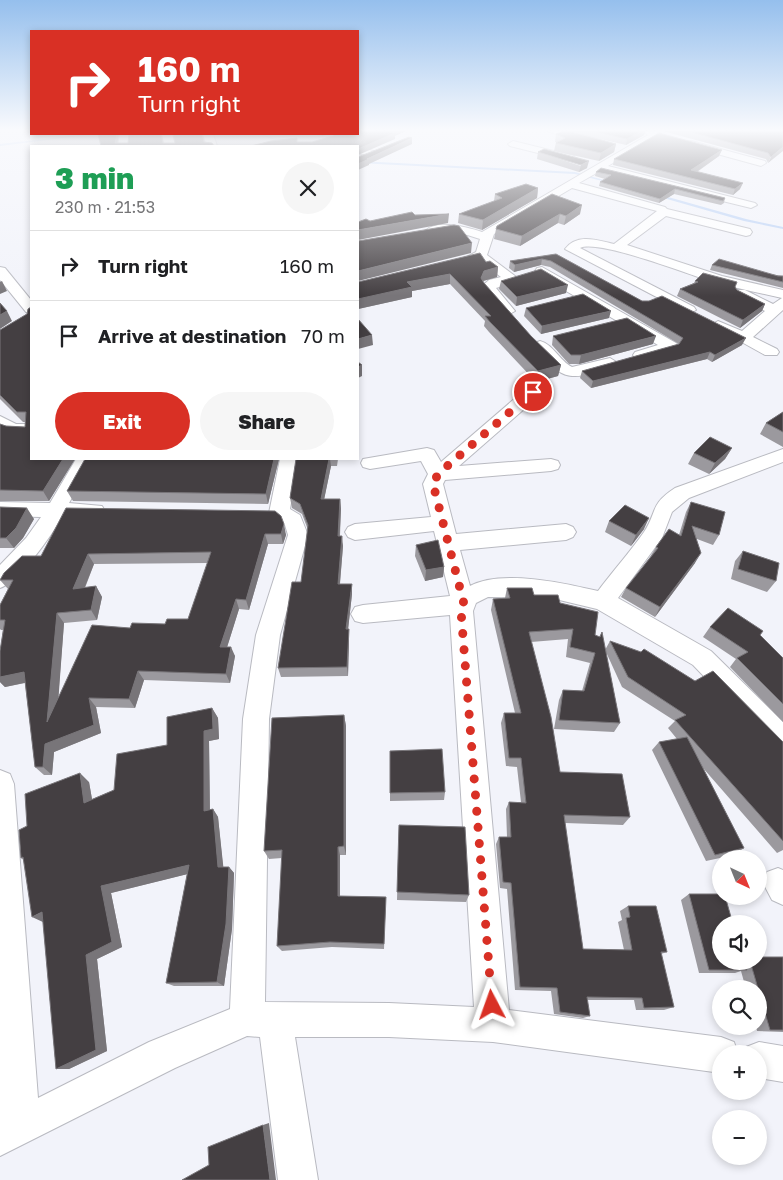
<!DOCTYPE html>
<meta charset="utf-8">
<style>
:root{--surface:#fff;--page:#f6f6f6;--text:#202124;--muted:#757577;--line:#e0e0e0;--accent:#d93025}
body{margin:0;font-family:"Golos Text",sans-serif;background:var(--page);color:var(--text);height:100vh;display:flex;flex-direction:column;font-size:19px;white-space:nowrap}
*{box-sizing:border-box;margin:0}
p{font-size:16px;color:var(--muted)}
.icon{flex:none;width:28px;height:28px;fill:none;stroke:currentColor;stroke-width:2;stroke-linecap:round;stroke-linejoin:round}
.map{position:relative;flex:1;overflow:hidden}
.details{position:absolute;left:30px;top:145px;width:329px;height:315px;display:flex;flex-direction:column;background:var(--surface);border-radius:0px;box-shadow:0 2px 8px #0003}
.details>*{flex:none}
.banner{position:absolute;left:30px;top:30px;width:329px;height:105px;border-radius:0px;box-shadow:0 2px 8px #0003;background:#d93025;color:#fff;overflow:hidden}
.needle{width:32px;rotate:137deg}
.fabs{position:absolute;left:712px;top:850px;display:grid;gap:10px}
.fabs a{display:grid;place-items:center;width:55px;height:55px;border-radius:50%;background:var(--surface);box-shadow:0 2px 8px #0003;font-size:25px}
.pin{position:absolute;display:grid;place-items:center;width:42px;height:42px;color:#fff;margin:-21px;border:2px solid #fff;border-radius:50%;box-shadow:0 1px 5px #0007}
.me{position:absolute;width:55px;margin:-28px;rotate:356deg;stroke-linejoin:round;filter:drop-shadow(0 0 4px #0008)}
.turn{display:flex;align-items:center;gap:18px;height:105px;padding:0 25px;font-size:22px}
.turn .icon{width:65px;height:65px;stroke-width:2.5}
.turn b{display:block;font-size:35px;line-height:42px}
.round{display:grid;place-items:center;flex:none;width:52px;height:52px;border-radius:26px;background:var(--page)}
.headline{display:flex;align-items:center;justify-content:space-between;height:85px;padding:0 25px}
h1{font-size:30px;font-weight:800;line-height:38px;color:#1e9e55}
.action{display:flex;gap:10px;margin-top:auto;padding:10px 25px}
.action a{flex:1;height:58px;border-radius:30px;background:var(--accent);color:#fff;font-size:20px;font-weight:800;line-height:58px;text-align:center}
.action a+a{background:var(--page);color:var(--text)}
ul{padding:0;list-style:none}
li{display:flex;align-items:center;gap:15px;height:70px;padding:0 25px;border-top:1px solid var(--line)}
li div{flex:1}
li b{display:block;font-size:19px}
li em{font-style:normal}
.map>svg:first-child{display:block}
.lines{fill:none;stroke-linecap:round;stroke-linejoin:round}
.stream{fill:#b9d0f5;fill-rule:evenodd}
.street-casing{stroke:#b9bac1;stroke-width:2}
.street{fill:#fff;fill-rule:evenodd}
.wall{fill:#9b999e;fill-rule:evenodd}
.shaded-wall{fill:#787579}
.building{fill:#443f42;stroke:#787579;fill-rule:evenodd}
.route{stroke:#d93025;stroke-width:9;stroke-dasharray:0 16.2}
</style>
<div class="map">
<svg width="783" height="1180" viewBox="0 0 783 1180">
<rect width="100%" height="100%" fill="#f2f3fa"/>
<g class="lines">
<!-- stream -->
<path class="stream" d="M88,134H94L0,146V144Z
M258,134H261L296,146H293Z
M358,161L575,172L611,182L610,183L575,174L358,163Z
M661,195L746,219L783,227V229L744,221L660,197Z"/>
<!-- street casing -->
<g class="street-casing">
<path id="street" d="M547,131H562L592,141L587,144Z
M642,131H656L661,134L608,166L755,203L757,205L751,208L600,171L579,183L665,207L667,209L750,229L752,232L750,235L746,236L666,216L627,245L722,276L783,290V310L753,337L777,349L779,352L777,355H765L711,325L718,321L742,331L765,311L735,296L733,293L735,290H745L773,304L782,298C759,293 736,288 714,282C689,275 599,239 580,248L694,307L696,310L689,314L565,249C577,233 597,240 614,244L657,211L572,188L494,234L487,255L519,279L517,282L496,288L515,311L508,315L503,314L481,287L489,280L501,277L478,260L468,264L461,260L476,252L480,239L458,232L431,235L425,231C436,219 468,227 482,232L648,135Z
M120,134H130L128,146H118Z
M162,134H172L175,146H165Z
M203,134H213L217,146H207Z
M513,141L574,156L575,158L570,161L510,146L508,144Z
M691,141L765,161L766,163L761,166L688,146V142Z
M358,147L377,152L378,154L373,157L358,153Z
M0,267L5,268L31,300V313L26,312L0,280Z
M542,267L676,343L679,346L676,349L641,360L635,358L633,355L635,352L658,345L537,274L535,271L537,268Z
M540,341C553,344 560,361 572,367L610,358L618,363L616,366C573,379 566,385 535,349L532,346L535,343Z
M533,387L539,388L541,392L539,396L459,466L551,459L558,461L560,465L558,469L551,471L445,480L443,484L456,534L566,524L573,527L576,532L573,537L566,540L460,550L470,586C501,569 564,583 598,591C613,571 630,552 644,532C658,511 649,505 675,488L783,449V462L689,498L672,512L662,538L618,598L711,651L783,722V753L774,749L693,665L597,609L551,598L488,597L476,603L473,611L509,1010L721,1037L734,1042L738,1054H721V1073L493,1042L389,1037H295L318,1180H278L260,1037L247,1036L175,1068L0,1156V770L10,774L14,784L38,1098L149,1042L230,1009L243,719L256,635L288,535L285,525L272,518L269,513L280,459H298L290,509L300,515L308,535L280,635L269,719L265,1002L389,1003L474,1007L450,615L363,623L355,621L351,614L355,607L363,605L450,596L434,531L355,540L348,537L345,532L348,527L355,524L431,517L423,484L428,474L421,461L370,469L363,467L361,463L363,459L427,448L434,450L441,462L527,388Z
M0,416L16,424H31V436L12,435L0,429Z
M76,459H94L69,503L102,506L105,511L102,516L95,518L62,517C51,536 20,581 0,588V565L26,538L41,517L0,516V502L50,503Z
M778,868L783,870V905L772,900L763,883L767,872Z
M759,1042L783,1046V1082L759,1078V1054H744L746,1047Z"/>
</g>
<!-- street -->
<use href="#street" class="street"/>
</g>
<!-- wall -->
<path class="wall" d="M563,131H645L644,135L626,145L596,138L616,144L614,152L599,161L554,151L556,142H555L556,134Z
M663,131H770L771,132L783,131L768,163L766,159Z
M310,134H330L322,136Z
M538,152L587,168L579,172L537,159Z
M719,156L697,172L740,189L733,195L613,165L614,159Z
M596,172L725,198L724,203L721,205L674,194L659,203L599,186L600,182L605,179L595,176Z
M538,188L537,198L482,230L458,223L459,214L494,201L495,194Z
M552,194L580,214L564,225L558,223L520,246L494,239L496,229Z
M556,254L642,301L742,345L712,362L707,359L591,388L580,378L582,371L679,344L550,267L541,265L514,272L509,268L510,261Z
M486,262L498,267L497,277L483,281L484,283L531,336L561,365L558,376L536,382L489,332L484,326L485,321L450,284L412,291V297L358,309V282Z
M712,265L783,276V288L710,270Z
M501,281L566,293L516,306L499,289Z
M695,281L735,287L737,290L765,304L762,311L740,328L677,296L680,289L694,283Z
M526,308L609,318L541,334L524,316Z
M27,314L31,459H75L49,501H0V424L6,426L25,427V422H23L0,399V330Z
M553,336L653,344L579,364H569L552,345Z
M783,412V447L760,434L766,423Z
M732,448L725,459L709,474L688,464L694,453Z
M279,459L268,504L73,501L67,491Z
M296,459H338L337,466H331L324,499H340L341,509L340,536L343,546L340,584L352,594L348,629L349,639L348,676L281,677L278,668L301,582L308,530L302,514L292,508L290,498Z
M691,502L719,535L713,545L697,539L695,563L655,617L621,597L626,588L650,557L656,547L679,535L686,512Z
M0,507L34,519L23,538L14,548H0Z
M275,511L286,535L283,544H268L249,610L239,609L227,647L235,656L230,683L144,680L135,708L96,707L101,733L54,752L52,775H44L35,767L25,683L5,687L0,682V651L3,630H1L0,629V605L8,589L0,580L41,556ZM208,563L188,619L165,624L58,699L64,623L97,620L102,597L96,586L85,588L94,564Z
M609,521L644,529L631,546L605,532Z
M416,545L444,567L443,577L425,581L415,556Z
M743,551L776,581L767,592L731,579L735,561Z
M507,588L534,595L560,603L595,635L599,637L602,632L605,650L610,641L783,742V850L777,853L703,768L744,848L734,855L706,861L652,750L659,742L677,739L668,728L675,721L622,687L606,652L620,723L614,732L554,729L559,700L563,690L582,691L590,663L566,657L568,639L531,642L560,772L630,817L623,825L565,823L583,949L624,950L618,922L622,920L620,911L628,906L667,952L661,954L674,1007L664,1010H636L634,1000H587L590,1016L583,1018L554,1014L551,991L515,990L507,889L500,888L496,844L499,837H507L506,809L509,802H521L517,767L506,766L501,723L504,713H515L491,610L493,599L505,598Z
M710,627L760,635L783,658V722L730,667L736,659L703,637Z
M212,708L218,718L219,739L209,741L210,810L213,809L218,817L223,867H229L234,873L232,929L224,986H174L166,983L187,874L111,893L122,947L97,959L107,1051L69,1069H56L43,922L24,860L21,858L27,826L89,782L92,799L114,790L167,745Z
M344,715L346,726V855H340V896L386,897L384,949L332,947L282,951L277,946L282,858L269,859L264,851Z
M390,751L445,792L444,800L390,801Z
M399,825L469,895L466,902L397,900Z
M689,894L721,961H759L783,957V1032L757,1031L756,1026H759V989H746L741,971L735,973H699L681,900Z"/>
<!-- shaded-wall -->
<path class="shaded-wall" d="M392,131H406L395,136V139L358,155V149Z
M642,131H645L644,135L626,145L627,139Z
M117,134H119L117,146L115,143Z
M322,134H330L322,136Z
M412,138V144L369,164V165L358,170V164L367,159Z
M616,144L614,152L599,161L601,153Z
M783,147V151L768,163L771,157Z
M722,150L719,156L689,177L691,170Z
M589,161L587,168L579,172L581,165Z
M743,183L740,189L733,195L735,189Z
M538,188L537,198L482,230L483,220Z
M675,189L674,194L659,203L660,199Z
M582,205L580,214L564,225L566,216Z
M449,214L448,223L358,240V230Z
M560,214L558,223L520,246L522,236Z
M472,243L471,253L358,281V282V271Z
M542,259L541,265L514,272L515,265Z
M498,267L497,277L483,281L480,288L481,278L484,271Z
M450,274V284L412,291V297L358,309V299L407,282Z
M2,281L7,291L0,294V282Z
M568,285L566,293L516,306L517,297Z
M765,304L762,311L740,328L743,320Z
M7,311L12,321L0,329V315Z
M611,311L609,318L541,334L542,326Z
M372,335L373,345L358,349V339Z
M656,336L653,344L579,364L581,355Z
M746,338L742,345L712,362L715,355Z
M710,352L707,359L591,388L593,381Z
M362,365V376L358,378V367Z
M561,365L558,376L536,382L538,371Z
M732,448L725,459L709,474L715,463Z
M63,459H75L49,501L43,491Z
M274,459H279L268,504L266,494Z
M329,459H330L331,466L322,510L321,499Z
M340,499L341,509L339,546L338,536Z
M27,508L34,519L23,538L14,548L6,538Z
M649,518L644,529L631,546L636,535Z
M284,524L286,535L283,544L281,534Z
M265,534L268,544L249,610L246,600Z
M342,536L343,546L339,593L338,584Z
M701,553L695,563L655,617L660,607Z
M88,554L94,564L80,599L73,589Z
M444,567L443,577L425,581L426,570Z
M352,584V594L347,639L346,629Z
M96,586L102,597L97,620L91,610Z
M236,599L239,609L224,657L220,647Z
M57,613L64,623L56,731L47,722Z
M349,629V639L348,676L347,667Z
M231,647L235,656L230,683L226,674Z
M138,671L144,680L135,708L129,699Z
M24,672L33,681L5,687L0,682V677Z
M89,698L96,707L101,733L54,752L52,775L43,767L45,744Z
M212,708L218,718L219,739L209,741L210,819L204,811V731Z
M344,715L346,726V855L344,846Z
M80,773L89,782L94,811L84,803Z
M213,809L218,817L224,873L218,867Z
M338,847L340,855V902L338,896Z
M189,865L196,872L111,893L122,947L97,959L107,1051L69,1069H56L86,955L101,886Z
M229,867L234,873L232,929L224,986L217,982Z
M42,912L45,923L32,917Z
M269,1123L276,1180H270L263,1125Z"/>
<!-- building -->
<path class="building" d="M358,131H392L390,132L395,133L358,149V146H251L271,141L297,138V142H312L333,136L335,134H358Z
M563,131H569L616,144L601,153L556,143L565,138L556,134Z
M591,131H642L627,139Z
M687,131H770L771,132L773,131H783V147L771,157L768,153Z
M659,133L722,150L691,170L743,183L735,189L614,159Z
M98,134H117L115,143H128L129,134H161L163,143H175L173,134H202L204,142L212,143L214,146H101Z
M409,137L412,138L367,159H369L358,164V157Z
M544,149L589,161L581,165L538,152Z
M601,168L725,198L723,201L675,189L660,199L600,182L611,175L596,172Z
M526,184L538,188L483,220L459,214L502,198L495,194Z
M552,194L582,205L566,216L560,214L522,236L496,229L497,226Z
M412,212L415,215L449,214L358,230V222L366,219L370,221Z
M454,225L459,226L472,243L358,271V241Z
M480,253L486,262L490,261L498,267L484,271L481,278L484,283L531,336L561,365L538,371L490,322L485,316H491L450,274L407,282L412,287L358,299V282Z
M556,254L642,301H649L662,296L746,338L715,355L710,352L593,381L582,371L679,344L683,338L551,261L542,259L515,265L510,261Z
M719,259L778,276H783V282L712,265Z
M541,269L568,285L517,297L501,281Z
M703,273L737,282L735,287L737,290L765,304L743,320L680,289L698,282L695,281Z
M583,294L611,311L542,326L526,308Z
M0,303L7,311L0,315Z
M31,307V459H63L43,491L0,490V424L6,426L25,427L26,412H17L0,395V330L27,314L28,309Z
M627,318L656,336L581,355H571L553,336Z
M358,319L372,335L358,339Z
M358,362L362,365L358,367Z
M783,412V432L766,423Z
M710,437L732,448L715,463L694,453Z
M85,459H274L266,494L67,491Z
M296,459H329L321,499H340L338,536H342L338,584H352L346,629H349L347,667L278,668L292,582H301L308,525L300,504L290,498Z
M691,502L725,512L719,535L692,526L701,553L660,607L626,588L658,548L656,547L669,529L681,536Z
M625,505L649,518L636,535L609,521Z
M0,507L27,508L16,528L6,538H0Z
M66,508L275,511L281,516L284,524L281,534H265L246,600L236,599L220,647H231L226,674L138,671L129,699L89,698L94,725L45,744L43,767H35L24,672L0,677V651L5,620H0V605L13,580H0L4,573L22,556H41ZM211,552L188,619H167L165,624L132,623L130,628L92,625L47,722L57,613L91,610L96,586L73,589L88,554Z
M438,540L444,567L426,570L416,545Z
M743,551L779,563L776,581L738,569Z
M507,588H532L534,595H558L560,603L598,612L595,635L600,637L602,632L620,723L559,720L563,690L584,691L595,653L570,647L573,629L529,632L551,717L560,772L622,774L630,817L564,815L583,949L632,950L626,918L630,917L628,906H656L667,952H661L674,1007L644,1008L642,998L587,997L590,1016L560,1012L557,988L520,987L511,883L503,882L499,837H511L509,802L526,803L521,758H509L504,713H521L493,599L510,598Z
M728,608L763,631L760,635L783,658V704L737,658L748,652L710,627Z
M610,641L641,652L644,649L695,681L713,671L783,742V841L675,720L686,715L628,677Z
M212,708L213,729L204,731V811L213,809L218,867H229L226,924L217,982L166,983L189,865L101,886L112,942L86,955L96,1050L56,1069L42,912L32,917L23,857L21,858L19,830L27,826L25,794L80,773L84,803L114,790L117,754L167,745V717Z
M344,715V846L338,847V896L386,897L384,944L330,942L277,946L282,850L264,851L272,718Z
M687,737L744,848L715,855L659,742Z
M442,749L445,792L390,793V751Z
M399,825L465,827L469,895L397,892Z
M689,894H721V896H725L733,924H721V961H744L747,970H709Z
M759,957H783V1030H770L750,961H759Z
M263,1125L270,1180H182L209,1165L208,1147Z"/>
<!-- sky -->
<linearGradient id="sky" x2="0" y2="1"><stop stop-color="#95bfed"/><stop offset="0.44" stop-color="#f9fafd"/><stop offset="1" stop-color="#f9fafd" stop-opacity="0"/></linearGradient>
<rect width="783" height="296" fill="url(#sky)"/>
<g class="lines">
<!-- route -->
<path class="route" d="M492,1005L461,611L464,604L433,484L438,474L533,392"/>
</g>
</svg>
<div class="fabs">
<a><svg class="needle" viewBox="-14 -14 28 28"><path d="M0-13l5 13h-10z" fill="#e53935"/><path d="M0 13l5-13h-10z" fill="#757577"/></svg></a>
<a><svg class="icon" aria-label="sound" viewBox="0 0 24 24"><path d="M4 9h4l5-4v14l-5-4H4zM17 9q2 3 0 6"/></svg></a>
<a><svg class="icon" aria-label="search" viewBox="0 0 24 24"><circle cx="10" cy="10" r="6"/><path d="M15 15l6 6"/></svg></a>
<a>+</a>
<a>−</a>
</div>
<div class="pin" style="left:533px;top:392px;background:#d93025"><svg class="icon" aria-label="arrive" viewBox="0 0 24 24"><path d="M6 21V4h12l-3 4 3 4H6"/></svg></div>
<svg class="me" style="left:492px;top:1005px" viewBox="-20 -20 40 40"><path d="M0-17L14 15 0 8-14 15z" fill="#d93025" stroke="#fff" stroke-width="4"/></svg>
<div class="banner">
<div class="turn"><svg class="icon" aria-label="right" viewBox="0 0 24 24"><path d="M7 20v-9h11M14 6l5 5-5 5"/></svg><div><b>160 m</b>Turn right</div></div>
</div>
<section class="details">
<div class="headline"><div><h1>3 min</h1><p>230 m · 21:53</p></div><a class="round"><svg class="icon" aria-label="close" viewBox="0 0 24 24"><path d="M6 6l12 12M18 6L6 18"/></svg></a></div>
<ul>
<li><svg class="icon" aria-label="right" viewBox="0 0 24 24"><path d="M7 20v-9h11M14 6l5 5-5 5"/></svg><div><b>Turn right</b></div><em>160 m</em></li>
<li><svg class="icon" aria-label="arrive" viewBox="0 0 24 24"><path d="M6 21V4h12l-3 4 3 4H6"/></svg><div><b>Arrive at destination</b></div><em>70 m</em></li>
</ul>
<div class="action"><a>Exit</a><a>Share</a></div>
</section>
</div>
